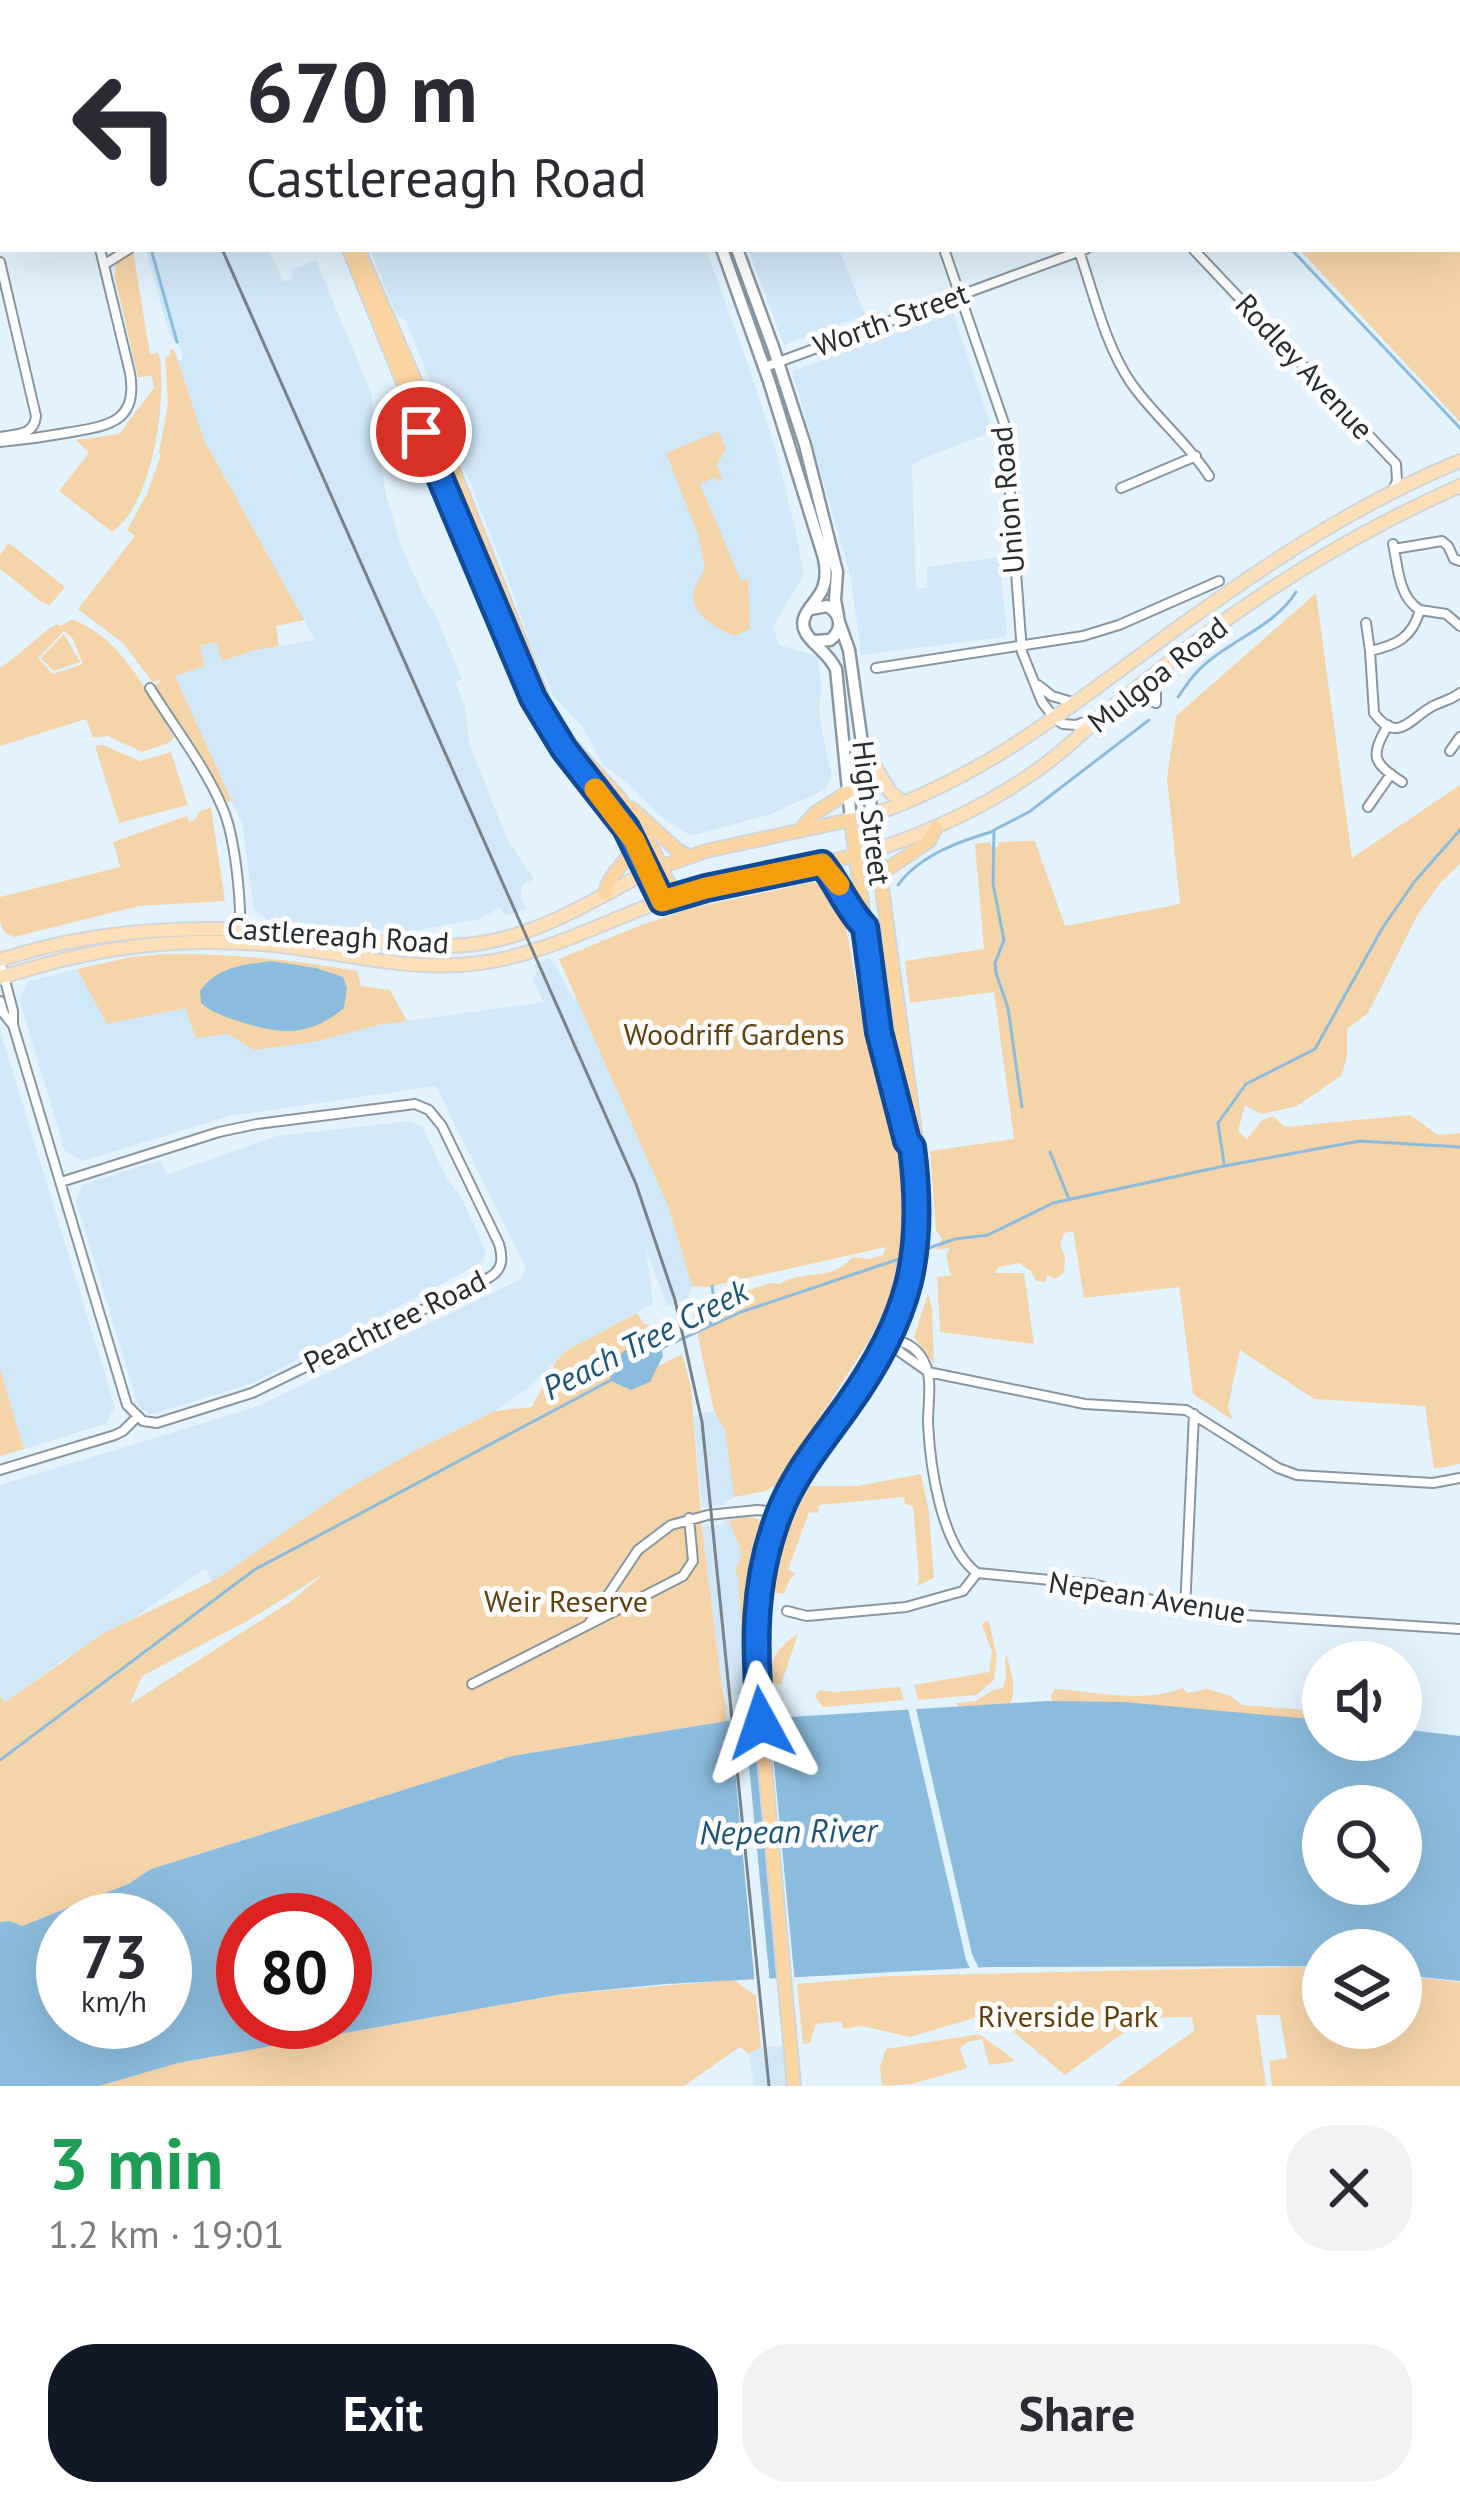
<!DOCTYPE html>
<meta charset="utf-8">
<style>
:root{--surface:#fff;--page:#f2f2f3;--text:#2b2b33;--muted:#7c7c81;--accent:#111827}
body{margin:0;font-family:"PT Sans",sans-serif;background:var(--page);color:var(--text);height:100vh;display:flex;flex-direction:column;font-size:45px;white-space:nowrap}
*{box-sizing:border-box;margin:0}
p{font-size:39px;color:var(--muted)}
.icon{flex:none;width:66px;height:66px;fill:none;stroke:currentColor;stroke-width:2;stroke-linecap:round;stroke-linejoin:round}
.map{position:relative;height:2086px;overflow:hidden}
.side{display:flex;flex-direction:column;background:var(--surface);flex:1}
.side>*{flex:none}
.guide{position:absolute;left:0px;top:0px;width:1461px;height:252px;box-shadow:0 12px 48px #0002;background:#fff;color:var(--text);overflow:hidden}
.fabs{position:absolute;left:1302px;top:1641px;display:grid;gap:24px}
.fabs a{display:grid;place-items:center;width:120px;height:120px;border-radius:50%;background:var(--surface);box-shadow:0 12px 48px #0002;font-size:60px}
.speed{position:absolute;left:36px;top:1893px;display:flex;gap:24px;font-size:60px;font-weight:700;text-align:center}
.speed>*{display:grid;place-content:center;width:156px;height:156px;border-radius:50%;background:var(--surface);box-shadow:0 12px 48px #0002;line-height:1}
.speed small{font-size:30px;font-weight:400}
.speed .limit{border:18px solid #d22;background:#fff;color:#111}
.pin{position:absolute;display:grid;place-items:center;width:102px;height:102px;color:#fff;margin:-51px;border:6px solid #fff;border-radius:50%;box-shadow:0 3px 12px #0007}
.me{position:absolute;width:132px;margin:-66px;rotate:355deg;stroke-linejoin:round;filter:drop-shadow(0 0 9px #0008)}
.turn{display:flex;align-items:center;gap:42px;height:252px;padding:0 48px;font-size:54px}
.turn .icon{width:156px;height:156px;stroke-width:2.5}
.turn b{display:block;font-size:84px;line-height:102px}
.round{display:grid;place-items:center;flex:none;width:126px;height:126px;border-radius:48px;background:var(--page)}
.summary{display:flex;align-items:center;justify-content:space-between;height:204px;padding:0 48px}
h1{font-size:72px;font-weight:700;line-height:90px;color:#1e9e55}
.button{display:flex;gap:24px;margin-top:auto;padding:24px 48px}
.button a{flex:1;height:138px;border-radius:48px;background:var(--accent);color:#fff;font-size:48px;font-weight:700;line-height:138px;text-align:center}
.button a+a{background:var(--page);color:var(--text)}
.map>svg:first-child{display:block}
.built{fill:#d1e8f8}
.green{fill:#f6d4a9;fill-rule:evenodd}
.water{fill:#8cbcdd;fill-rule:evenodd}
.pier{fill:#e2f3fe}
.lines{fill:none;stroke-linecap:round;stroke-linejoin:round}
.stream{stroke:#8cbcdd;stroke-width:3}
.minor-casing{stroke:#8796a0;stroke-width:12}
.tertiary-casing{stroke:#8796a0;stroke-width:14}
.secondary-casing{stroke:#8796a0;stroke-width:15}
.primary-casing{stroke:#d4d5d6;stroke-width:16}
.trunk-casing{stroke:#d4d5d6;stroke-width:16}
.minor{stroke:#fff;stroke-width:8}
.tertiary{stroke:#fff;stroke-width:9}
.secondary{stroke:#fff;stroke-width:10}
.primary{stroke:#fde0b9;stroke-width:12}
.trunk{stroke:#fcd6a2;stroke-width:12}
.rail{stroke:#778289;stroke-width:3}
.route-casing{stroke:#114b97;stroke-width:30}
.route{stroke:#1a73e8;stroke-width:21}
.slow{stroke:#f59e0b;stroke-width:21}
.labels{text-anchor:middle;stroke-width:10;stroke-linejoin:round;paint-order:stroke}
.street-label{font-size:30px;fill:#272d31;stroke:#fdfdfd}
.park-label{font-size:30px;fill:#61410b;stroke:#fdfdfd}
.water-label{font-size:33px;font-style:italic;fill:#1c5576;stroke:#fdfdfd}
</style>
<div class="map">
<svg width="1460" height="2086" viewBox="0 0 1460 2086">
<rect width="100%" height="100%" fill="#e2f3fe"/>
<!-- built -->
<path class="built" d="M146,249H268L284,282L293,278L292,270L316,260L371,393L386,495L403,551L430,609L434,610L462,679L455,682L465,706L470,746L507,839L534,879L522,885L521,899L527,909L505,916L500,907L480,919L406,932L268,920L254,910L242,823L175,676L205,666L199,647L216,642L222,660L255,650L315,640L204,440L176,362L183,359L181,350L169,333Z
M370,249H706L751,373L778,458L794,523L804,575L773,626L779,645L817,656L822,690L819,704L822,731L832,777L826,789L771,814L691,836L664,819L620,777L603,765L583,728L553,695L534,653L501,561L406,321L396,314Z
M748,249H839L865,315L784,345Z
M953,312L993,432L926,457L912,465L916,589L927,587V567L999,557L1007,633L1004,637L861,655L851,578L792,371Z
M549,958L557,967L567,989L579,1003L668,1206L692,1286L687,1299L667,1306L646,1248L653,1304L566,1351L530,1387L495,1411L416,1450L344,1491L215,1580L211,1582L206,1568L138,1615L66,1658L0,1706V1485L256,1407L519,1280L526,1269L436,1086L229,1116L83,1161L65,1151L19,999L29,981L77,969L108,1023L186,1008L228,1034L318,1041L378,1025L544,1002L532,980L537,971L534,965Z
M0,1030L115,1407L105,1424L24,1449L0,1368Z
M412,1121L423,1128L447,1179L461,1197L486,1251L483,1262L253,1383L160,1412L151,1414L142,1409L137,1402L76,1201L82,1185L161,1160L166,1175L277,1136Z
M714,1411L725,1430L734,1497L723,1505L702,1507L694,1419L696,1415Z
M724,1520H729L742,1548L741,1562L735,1571L738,1575L742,1656L746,1660L749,1693L726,1696L725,1688L722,1687L702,1527L724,1524Z
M788,2045L791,2086H754L749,2054L761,2047Z"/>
<!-- green -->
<path class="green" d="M1072,0H1460V422L1299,249H1458V3H1075Z
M133,251L150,354L158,353L160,358C166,405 153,503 112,532L59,491L89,453L76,440L119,434L154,388L152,376L138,377L114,274L116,273L114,263Z
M174,349L204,440L304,620L276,626L279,646L255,650L222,661L216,642L200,646L205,666L175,676L232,801L227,802L155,686L162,680L152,682L124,644L78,609L135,536L127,530L147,494L161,455L159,453L168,403L165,357L170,356V350Z
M719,431L726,449L717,465L722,479L719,482L716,477L700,484L741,581L748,579L750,629L735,636C703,621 678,606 705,570L698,534L666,453Z
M9,543L65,587L50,605L43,603L0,569V555Z
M1316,593L1352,858L1460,785V864L1442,881L1417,916L1368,1013L1347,1029V1056L1342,1075L1297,1106L1262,1114L1245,1105L1238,1131L1247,1139L1262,1120L1273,1116L1285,1127L1410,1115L1438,1135L1460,1133V1464L1434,1469L1425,1406L1314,1399L1240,1350L1228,1407L1233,1420L1193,1394L1179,1287L1084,1298L1073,1231L1064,1233L1060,1245L1065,1257L1064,1272L1056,1279L1047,1275L1046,1282L1036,1281L1031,1271L1019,1263L999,1267L994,1273H1024L1034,1344L940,1332L937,1277L953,1275L950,1273L946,1255L950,1248L936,1250L942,1239L936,1230L930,1151L1014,1139L994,992L910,1003L905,961L984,949L975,844L991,842V847L995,848L999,845V842L1035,841L1065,926L1180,904L1167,778L1176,716Z
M72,619C123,639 147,692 174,737L169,743L142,752L108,736L93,738L86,719L0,746V668C20,655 39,634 57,624L61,626ZM64,631L73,639L83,664L53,674L38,658Z
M64,634L80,662L54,671L41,658Z
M103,745L140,761L171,752L188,805L119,823L95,746Z
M211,807L225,901L139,906L14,937L4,932L0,921V897L120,867L113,842L187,816L189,822L195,820L199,812Z
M813,882L829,889L845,922L864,1027L875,1056L894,1128L907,1234L896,1286L869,1341L777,1484L766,1491L734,1497L725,1430L714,1411L693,1314L697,1306L771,1283L780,1284C805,1268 829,1283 853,1257L870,1259L883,1255L886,1247L708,1287L692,1286L668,1206L559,959L636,927L692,908Z
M167,954C232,953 293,960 357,971L361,986L390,990L407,1021L378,1025L318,1041L255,1050L228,1034L196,1038L185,1008L107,1024L77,969L132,957Z
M928,1293L932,1308L934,1364L914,1337Z
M637,1313L644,1324L656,1327L654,1342L616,1364L609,1374L620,1386L682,1354L691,1387L702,1527L722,1687L727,1710L725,1711L727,1721L512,1756L151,1869L128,1884L22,1926L10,1921L0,1922V1695L4,1703L104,1633L215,1580L344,1491L416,1450L495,1411L532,1407L556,1361L566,1351ZM325,1573L291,1601L130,1704L142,1676L249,1620Z
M0,1369L24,1449L0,1456Z
M921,1474L929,1513L934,1578L916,1586L919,1579L913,1506L905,1504L904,1497L819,1505L818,1513L809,1512L788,1570L796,1574L790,1579L784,1594L769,1592L784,1537L809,1486H857Z
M748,1517L759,1519C764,1536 756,1551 753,1568C748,1598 747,1630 750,1660H746L742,1657L738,1576L735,1571C749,1546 734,1544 729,1520Z
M985,1621L989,1622L997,1656L994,1680L976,1695L918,1700L914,1685L989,1672L992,1652L982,1625Z
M798,1634L781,1685L770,1682C768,1660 780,1645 798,1634Z
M1007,1656C1011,1673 1018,1689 1009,1705L958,1706L956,1703L976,1701L991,1691L1002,1688L1006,1679L1005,1657Z
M900,1687L904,1700L823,1707L815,1697L819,1690L837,1692Z
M1183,1688L1188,1693L1207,1689L1231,1696L1242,1705L1306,1710L1317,1716L1309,1721L1053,1705L1051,1697L1054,1689C1097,1691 1141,1704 1183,1688Z
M1323,1966V2028H1401V1976L1460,1982V2086H1272L1269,2061L1287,2058L1280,2015H1256L1266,2086H1116L1194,2031L1192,2017L1144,2018L1065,2075L991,2013L910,2037L862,2026L843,2029L841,2021L816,2024L810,2043L803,2044L797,1984L889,1976Z
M734,1980L756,1996L761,2047L749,2054L740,2047L684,2086H99L178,2063L562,1994Z
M979,2034L1016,2061L989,2065L982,2039L968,2042L960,2048L967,2068L912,2084L882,2086L880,2066L886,2049Z"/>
<!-- water -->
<path class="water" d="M271,961L316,968L343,977L347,988L344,1008C307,1039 277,1034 235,1020C221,1015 213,1013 201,1003L200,991C217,967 243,965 271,961Z
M654,1342L661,1346L663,1356L650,1382L631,1390L613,1382L609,1375L622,1353L632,1344L643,1349Z
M1047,1701L1124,1702L1323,1720V1740H1401V1729L1460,1736V1981L1401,1975V1950H1323V1966L989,1967L666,1984L562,1994L178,2063L99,2086H0V1922L10,1921L22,1926L128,1884L151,1869L512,1756L727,1721ZM1323,1806H1401V1884H1323ZM63,1920H165V2022H63ZM243,1920H345V2022H243Z"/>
<!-- pier -->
<path class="pier" d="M907,1704H915L972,1954L981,1973L973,1974L966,1960Z
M755,1713H769L795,1983L782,1984Z
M744,1714L770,1984L755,1985L730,1715Z"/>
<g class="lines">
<!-- stream -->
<path class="stream" d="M1064,0L1067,3
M151,249L177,342
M1291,249L1460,428
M1178,697C1186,686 1193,674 1203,666C1232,639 1274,627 1296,592
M898,885C920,855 960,841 994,831
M1022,1107L1008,1008L996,973L995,963L1004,940L993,884L994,830L1029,812L1149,720
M1050,1152L1069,1199
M1224,1163L1218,1123L1246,1084L1315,1049L1383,927L1415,881L1460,830
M920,1251L955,1239L988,1235L1053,1203L1224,1166L1360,1141L1460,1147
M710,1325L715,1306L712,1286
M662,1348L741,1312L911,1255
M0,1760L254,1570L613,1379"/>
<!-- minor casing -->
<g class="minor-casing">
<path id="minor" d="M843,0L845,3
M0,169L3,168
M944,249L1005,426L1022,652L1042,702L1055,719L1063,724L1076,725L1090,720
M1193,249L1396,464L1397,481L1393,490
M1079,251C1094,294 1105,345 1131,383C1154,416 1187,442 1209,476
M0,262L36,416C34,436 16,434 0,437
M105,264L129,249
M765,367L1086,249
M0,442C22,440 44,437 66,433C104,426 139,425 130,373L100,249
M1121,488L1196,456
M1393,544C1398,566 1398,597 1420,610
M1394,549L1442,541L1448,546L1454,559L1460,561
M1366,623L1370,651
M1460,626L1446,614L1420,610C1412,638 1397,645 1370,651L1374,713C1398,745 1410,718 1433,706C1443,701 1451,700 1460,693
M876,668L1083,636L1119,625L1219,581
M1038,685L1052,696L1072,702
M150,688C174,727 205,766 223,809C235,837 241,898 240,929
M1127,697H1143L1156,703V683L1162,671
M1388,725C1370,757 1372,762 1402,782
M1450,751L1460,737
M1368,807L1391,774
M0,961L13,1011V1025L127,1405L143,1421L157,1423L252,1393L490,1277C503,1269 503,1258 499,1244L442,1126L429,1110L415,1104L257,1124L219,1132L61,1182
M0,1001L4,1014L12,1024
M890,1339C907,1342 919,1348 926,1366C932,1382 928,1405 928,1423C930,1466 941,1546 977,1573L1093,1584L1197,1612L1460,1629
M890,1339L900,1352L927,1371
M928,1372L1085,1404L1186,1410L1278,1468L1297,1475L1433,1483L1460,1478
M0,1470L115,1435L123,1431L137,1417
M1185,1610L1194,1414
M787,1611L807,1616L906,1607L963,1591L977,1573
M590,1624L683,1576L693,1561L689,1518
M472,1684L588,1625L638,1550L671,1525L708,1515L757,1510L780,1512"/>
</g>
<!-- tertiary casing -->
<g class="tertiary-casing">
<path id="tertiary" d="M632,0L634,3"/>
</g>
<!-- secondary casing -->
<g class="secondary-casing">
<path id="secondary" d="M436,0L440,3
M722,249L769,381L824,558C826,568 827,578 823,588C818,602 797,615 805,631C810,643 827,651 836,669L851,820
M737,249L773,347L805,445L837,572L835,600L838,616
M811,609L827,606C842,614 843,630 830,640L814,641
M839,622L849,650L872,815"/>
</g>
<!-- primary casing -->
<g class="primary-casing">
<path id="primary" d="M862,744L890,792L904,803
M872,815C995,772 1080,698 1183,624C1271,561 1360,502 1460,461
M854,856C922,837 986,807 1043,766C1066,749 1085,730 1106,712C1132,691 1159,670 1185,650C1270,585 1362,529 1460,486
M0,960C101,927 203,924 308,934C366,939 423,952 482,943C543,933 595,899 649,871
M0,977C24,971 47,963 71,958C133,943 198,939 262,944C335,950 407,973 480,963C543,955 603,922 662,901"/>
</g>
<!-- trunk casing -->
<g class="trunk-casing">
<path id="trunk" d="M207,0V3
M220,0V3
M349,249L523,679L564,749L627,828L662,901L706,888L854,856
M358,249L448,457L544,702L571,745L621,800L637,823L655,854L674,896
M631,808L677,850L688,856
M851,820L879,1032L907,1141L912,1147
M799,831L815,813L848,792
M822,864C838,883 847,908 864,926
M649,871L706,851L872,815L916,1139C907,1157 919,1198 918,1220C918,1251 911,1281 901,1310C881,1368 839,1414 805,1465C769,1520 751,1590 755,1657L794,2086
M879,875L929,841L936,827
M605,894C608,873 629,864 634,841"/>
</g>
<!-- minor -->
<use href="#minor" class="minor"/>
<!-- tertiary -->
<use href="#tertiary" class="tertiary"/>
<!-- secondary -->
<use href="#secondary" class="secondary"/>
<!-- primary -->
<use href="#primary" class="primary"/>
<!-- trunk -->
<use href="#trunk" class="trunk"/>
<!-- rail -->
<path class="rail" d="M89,0L90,3
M117,0L118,3
M222,249L636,1184L675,1300L702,1422L769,2086"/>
</g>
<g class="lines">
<!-- route casing -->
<g class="route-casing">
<path id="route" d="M421,432L533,698L564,749L626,828L662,901L706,888L822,864C838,884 847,909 865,927L879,1032L907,1141L912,1147C926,1254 910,1318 847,1406C823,1440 794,1474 779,1514C752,1583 754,1651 761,1723"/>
</g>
<!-- route -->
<use href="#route" class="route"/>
<!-- slow -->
<path class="slow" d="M595,789L634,840L662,901L706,888L822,864L839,885"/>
</g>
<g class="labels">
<!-- street labels -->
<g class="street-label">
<text transform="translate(891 320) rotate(-20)" y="10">Worth Street</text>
<text transform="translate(1304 367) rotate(47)" y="10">Rodley Avenue</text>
<text transform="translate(1008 500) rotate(-95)" y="10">Union Road</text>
<text transform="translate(1158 675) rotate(-38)" y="10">Mulgoa Road</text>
<text transform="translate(871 813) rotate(83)" y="10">High Street</text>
<text transform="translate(338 936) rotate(4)" y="10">Castlereagh Road</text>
<text transform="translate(395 1322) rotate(-26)" y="10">Peachtree Road</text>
<text transform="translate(1147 1598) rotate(9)" y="10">Nepean Avenue</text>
</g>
<!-- park labels -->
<g class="park-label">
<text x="734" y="1045">Woodriff Gardens</text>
<text x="566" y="1612">Weir Reserve</text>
<text x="1068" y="2027">Riverside Park</text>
</g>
<!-- water labels -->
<g class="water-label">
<text transform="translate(645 1339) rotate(-27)" y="12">Peach Tree Creek</text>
<text transform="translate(788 1831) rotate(-1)" y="12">Nepean River</text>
</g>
</g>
</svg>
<div class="fabs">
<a><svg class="icon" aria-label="sound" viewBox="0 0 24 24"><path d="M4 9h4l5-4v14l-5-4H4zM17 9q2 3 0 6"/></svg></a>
<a><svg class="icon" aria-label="search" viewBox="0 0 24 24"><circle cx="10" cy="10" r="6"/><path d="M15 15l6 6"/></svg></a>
<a><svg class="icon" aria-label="layers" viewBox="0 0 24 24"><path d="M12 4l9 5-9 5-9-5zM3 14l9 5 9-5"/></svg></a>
</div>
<div class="speed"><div>73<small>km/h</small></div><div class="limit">80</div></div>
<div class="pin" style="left:421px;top:432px;background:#d93025"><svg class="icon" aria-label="arrive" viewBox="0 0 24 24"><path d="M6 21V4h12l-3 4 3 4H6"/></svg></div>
<svg class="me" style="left:761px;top:1723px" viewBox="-20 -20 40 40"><path d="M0-17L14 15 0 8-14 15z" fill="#1a73e8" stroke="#fff" stroke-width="4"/></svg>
<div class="guide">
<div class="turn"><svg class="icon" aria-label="left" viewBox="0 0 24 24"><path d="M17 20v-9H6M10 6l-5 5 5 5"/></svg><div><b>670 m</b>Castlereagh Road</div></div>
</div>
</div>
<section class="side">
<div class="summary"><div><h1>3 min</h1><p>1.2 km · 19:01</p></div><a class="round"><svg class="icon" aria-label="close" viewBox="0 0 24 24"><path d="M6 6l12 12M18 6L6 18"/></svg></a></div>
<div class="button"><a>Exit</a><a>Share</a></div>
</section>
